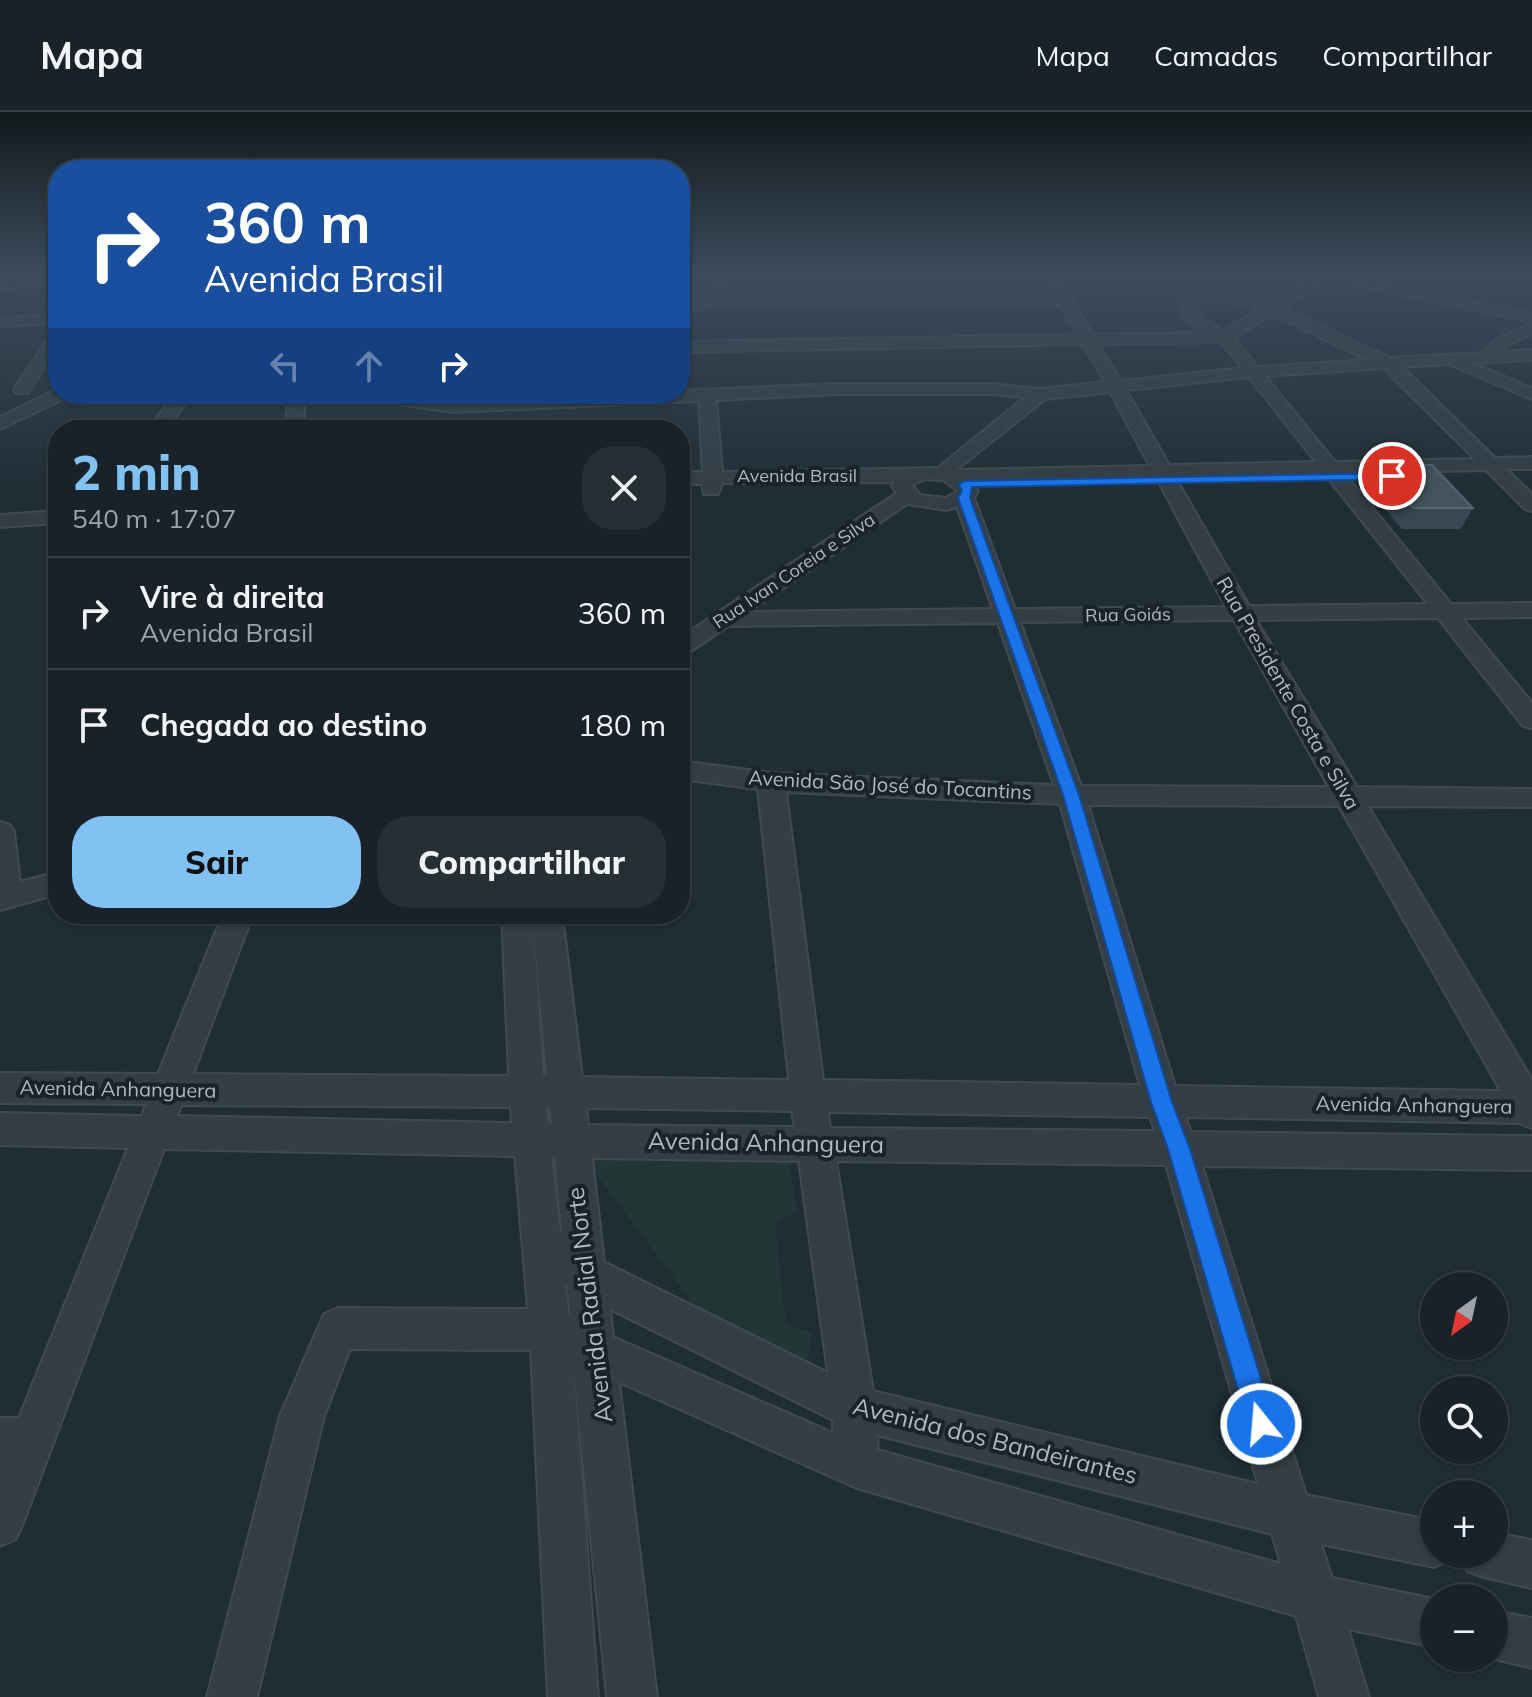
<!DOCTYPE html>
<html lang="pt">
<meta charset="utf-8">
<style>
:root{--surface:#182228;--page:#252f34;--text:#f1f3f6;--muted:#9fa4a8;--line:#363f45;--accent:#82c2f3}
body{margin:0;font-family:Mulish,sans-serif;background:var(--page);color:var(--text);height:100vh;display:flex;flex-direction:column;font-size:30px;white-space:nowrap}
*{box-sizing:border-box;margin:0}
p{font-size:26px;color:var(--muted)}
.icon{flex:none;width:44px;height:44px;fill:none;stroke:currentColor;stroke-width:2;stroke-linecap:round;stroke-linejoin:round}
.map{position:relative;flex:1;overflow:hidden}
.drawer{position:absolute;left:48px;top:308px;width:642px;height:504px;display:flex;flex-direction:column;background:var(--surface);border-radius:32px;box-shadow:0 2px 6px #0004,0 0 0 2px var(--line)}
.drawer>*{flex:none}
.hud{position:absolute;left:48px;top:48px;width:642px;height:244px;border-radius:32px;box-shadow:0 2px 6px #0004,0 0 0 2px var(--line);background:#1a4fa0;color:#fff;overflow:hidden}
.needle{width:52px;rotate:213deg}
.tools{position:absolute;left:1420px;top:1160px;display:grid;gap:16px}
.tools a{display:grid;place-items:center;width:88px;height:88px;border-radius:50%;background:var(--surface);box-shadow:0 2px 6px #0004,0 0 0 2px var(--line);font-size:40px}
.pin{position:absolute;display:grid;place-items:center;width:68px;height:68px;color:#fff;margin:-34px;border:4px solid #fff;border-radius:50%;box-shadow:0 2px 8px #0007}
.me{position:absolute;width:88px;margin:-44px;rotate:343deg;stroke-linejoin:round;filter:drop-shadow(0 0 6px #0008)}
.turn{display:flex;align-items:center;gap:28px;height:168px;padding:0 24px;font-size:36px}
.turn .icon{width:104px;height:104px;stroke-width:2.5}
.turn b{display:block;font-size:56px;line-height:68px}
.lanes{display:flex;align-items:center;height:76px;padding:0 24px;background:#0003;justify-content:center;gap:40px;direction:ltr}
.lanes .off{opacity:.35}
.round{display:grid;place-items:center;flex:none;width:84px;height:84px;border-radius:32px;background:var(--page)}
.headline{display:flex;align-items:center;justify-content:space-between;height:136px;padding:0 24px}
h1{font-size:48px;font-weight:800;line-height:60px;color:var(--accent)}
.button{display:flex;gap:16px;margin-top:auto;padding:16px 24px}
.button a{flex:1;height:92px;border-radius:32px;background:var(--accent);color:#111;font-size:32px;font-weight:800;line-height:92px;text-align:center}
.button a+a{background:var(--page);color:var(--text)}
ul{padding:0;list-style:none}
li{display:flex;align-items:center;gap:24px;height:112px;padding:0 24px;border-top:2px solid var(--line)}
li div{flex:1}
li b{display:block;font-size:30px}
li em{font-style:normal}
header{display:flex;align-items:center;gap:48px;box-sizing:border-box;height:112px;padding:0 40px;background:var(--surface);border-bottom:2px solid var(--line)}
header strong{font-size:38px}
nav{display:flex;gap:44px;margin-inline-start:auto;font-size:28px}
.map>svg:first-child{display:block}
.green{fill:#223635}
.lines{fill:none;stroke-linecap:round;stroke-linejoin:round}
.minor-casing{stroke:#404a52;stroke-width:4}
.minor{fill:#333e46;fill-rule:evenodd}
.wall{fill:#384852}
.building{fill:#44545e;stroke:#55646e;stroke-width:2}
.route{fill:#1a73e8;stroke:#114b97;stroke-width:2}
.labels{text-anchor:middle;stroke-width:8;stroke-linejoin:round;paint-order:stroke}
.far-street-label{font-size:18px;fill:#adb9c3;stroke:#19232a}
.street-label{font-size:20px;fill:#adb9c3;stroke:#19232a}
.near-street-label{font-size:24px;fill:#adb9c3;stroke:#19232a}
</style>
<header>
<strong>Mapa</strong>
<nav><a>Mapa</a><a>Camadas</a><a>Compartilhar</a></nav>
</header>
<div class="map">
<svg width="1532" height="1585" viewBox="0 0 1532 1585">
<rect width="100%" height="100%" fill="#202d35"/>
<!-- green -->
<path class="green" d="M599,1041L788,1045L797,1100L775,1111L786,1213L812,1220L807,1252L696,1196L591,1055Z"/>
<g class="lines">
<!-- minor casing -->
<g class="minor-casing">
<path id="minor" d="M727,160H744L709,186L1055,185L1041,160H1055L1093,223L1202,221L1187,209L1180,193C1201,171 1245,178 1270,190L1312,164L1304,160H1335L1532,202V210L1326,167L1282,196L1390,246L1483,241L1496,227L1532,212V222L1506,233L1501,240L1532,238V248L1471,251L1532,276V287L1449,252L1402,255L1495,346L1532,345V357H1506L1532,382V399L1525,397L1486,358L1344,361L1451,492L1532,491V505L1462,506L1532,591V616L1523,614L1438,506L1256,508L1357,675L1532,677V695L1368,694L1532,968V1016L1519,1011L1185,1005L1191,1020L1532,1024V1058L1202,1054L1306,1383L1434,1409V1442H1453L1450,1448L1434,1455L1321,1432L1332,1466L1434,1487V1535L1348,1517L1369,1585H1319L1296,1504L857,1376L619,1270L657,1585H607L573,1249L598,1585H548L531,1238L350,1237L324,1304L257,1585H207L280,1304L324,1202L338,1196L528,1197L515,1044L164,1037L23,1411L16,1427L0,1434V1306H19L128,1036L0,1033V1001L142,1004L146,992L0,991V961L158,962L223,802H253L193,962L509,964L502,802H562L582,965L789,968L758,677L680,667V649L771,661L1054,673L998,511L728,514L688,541L680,543V526L897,381L892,374L895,370L722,371L718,382H704L702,372H680V360H703L699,289L453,300L362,287L354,282H398L453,290L680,282V279L837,272H991L1040,277L1105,270L1083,232L680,240V230L1078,223L1060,193L717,194L691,199L680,197V189C697,187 711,169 727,160ZM1217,187L1260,196L1224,219L1202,207L1195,194L1201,190ZM1272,202L1368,248L1257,255L1234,226ZM1221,230L1242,256L1121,269L1098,232ZM1384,256L1475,347L1335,350L1265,264ZM1249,265L1316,350L1169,353L1126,278ZM1110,280L1150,354L956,358L1045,287ZM837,282H991L1025,285L938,356L722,360L716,288ZM1324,361L1428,492L1249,494L1175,365ZM1156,365L1226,495L1015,497L974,386L978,379L971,369ZM925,367L943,368L958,379L946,386L920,383L912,373ZM907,392L947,398L957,395L993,497L748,500ZM1234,508L1329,675L1081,674L1020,510ZM786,680L1060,692L1140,973L823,968ZM1088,693L1339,694L1501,979L1175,974ZM533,811L547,964H543ZM181,993L511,995L512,1011L177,1004ZM546,995H550L552,1012H548ZM586,996L792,999L795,1015L588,1013ZM828,1000L1150,1005L1155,1019L830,1016ZM551,1045H555L562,1121L560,1119ZM592,1046L799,1049L828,1261L604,1150ZM836,1049L1166,1053L1258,1372L873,1279ZM565,1171L567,1172L571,1206H569ZM610,1197L833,1308V1321L613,1225ZM877,1323L1272,1422L1281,1452L878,1338Z
M58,165V173L0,177V169Z
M58,203V211L0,214V206Z
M58,218V235L30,277L28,281H16L14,277L53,220Z
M58,277V282H67L65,286L0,317V305Z
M176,282H193L165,318H147Z
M289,282H305L303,318H285Z
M58,399V411L0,415V403Z
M0,710L10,713L14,720L20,770L58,760V782L0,798Z
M1494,1421L1532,1428V1476L1484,1465L1467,1459L1461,1442H1494Z
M1494,1499L1532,1506V1556L1491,1546H1494Z"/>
</g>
<!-- minor -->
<use href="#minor" class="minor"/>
</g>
<!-- wall -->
<path class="wall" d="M1376,353L1473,396L1461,417H1402L1366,374Z"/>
<!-- building -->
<path class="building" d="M1376,353H1432L1473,396H1414Z"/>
<!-- sky -->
<linearGradient id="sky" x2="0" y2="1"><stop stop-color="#12191d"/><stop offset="0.42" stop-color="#3c4c5c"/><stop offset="1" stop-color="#3c4c5c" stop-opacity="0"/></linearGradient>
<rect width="1532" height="382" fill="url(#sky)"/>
<!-- route -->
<path class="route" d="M1392,361L1398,364L1396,367L972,375L970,386L1079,683L1172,990L1190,1037L1275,1312L1271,1321L1261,1325L1252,1321L1248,1312L1168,1037L1151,990L1063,683L958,386L962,379L959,372L965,369Z"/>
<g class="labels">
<!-- far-street labels -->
<g class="far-street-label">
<text x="797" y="370">Avenida Brasil</text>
<text transform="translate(794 459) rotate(-34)" y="6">Rua Ivan Coreia e Silva</text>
<text transform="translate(1128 503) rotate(-1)" y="6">Rua Goiás</text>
</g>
<!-- street labels -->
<g class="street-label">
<text transform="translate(1288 581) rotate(60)" y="7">Rua Presidente Costa e Silva</text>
<text transform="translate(890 673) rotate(3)" y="7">Avenida São José do Tocantins</text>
<text transform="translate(118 977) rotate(1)" y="7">Avenida Anhanguera</text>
<text transform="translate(1414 993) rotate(1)" y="7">Avenida Anhanguera</text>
</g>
<!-- near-street labels -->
<g class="near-street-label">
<text transform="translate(766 1031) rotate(1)" y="8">Avenida Anhanguera</text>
<text transform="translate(590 1193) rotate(-97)" y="8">Avenida Radial Norte</text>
<text transform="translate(995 1329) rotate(14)" y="8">Avenida dos Bandeirantes</text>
</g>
</g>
</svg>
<div class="tools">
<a><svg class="needle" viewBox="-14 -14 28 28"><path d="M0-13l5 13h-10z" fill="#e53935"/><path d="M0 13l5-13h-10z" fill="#9fa4a8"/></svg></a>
<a><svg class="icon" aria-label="search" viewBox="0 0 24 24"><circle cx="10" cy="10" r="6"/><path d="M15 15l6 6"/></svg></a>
<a>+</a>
<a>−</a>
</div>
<div class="pin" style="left:1392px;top:364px;background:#d93025"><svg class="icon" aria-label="arrive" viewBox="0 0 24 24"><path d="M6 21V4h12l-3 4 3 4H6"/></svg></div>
<svg class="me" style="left:1261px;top:1312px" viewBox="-20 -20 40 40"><circle r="17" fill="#1a73e8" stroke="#fff" stroke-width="3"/><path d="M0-11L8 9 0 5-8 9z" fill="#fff"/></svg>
<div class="hud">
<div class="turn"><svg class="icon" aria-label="right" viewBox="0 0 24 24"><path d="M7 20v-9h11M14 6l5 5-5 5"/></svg><div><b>360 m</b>Avenida Brasil</div></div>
<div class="lanes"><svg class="icon off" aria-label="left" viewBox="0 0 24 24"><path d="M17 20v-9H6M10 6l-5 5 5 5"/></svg><svg class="icon off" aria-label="ahead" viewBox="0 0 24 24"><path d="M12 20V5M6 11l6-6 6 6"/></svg><svg class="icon" aria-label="right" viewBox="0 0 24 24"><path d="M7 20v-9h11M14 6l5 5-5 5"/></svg></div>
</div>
<section class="drawer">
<div class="headline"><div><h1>2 min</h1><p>540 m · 17:07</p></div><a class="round"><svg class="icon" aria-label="close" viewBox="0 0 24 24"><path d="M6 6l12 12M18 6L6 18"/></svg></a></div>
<ul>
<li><svg class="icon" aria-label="right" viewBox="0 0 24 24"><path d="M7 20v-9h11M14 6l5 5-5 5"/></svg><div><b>Vire à direita</b><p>Avenida Brasil</p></div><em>360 m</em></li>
<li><svg class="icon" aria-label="arrive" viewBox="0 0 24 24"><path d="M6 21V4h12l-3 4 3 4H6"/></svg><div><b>Chegada ao destino</b></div><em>180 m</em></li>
</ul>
<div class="button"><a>Sair</a><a>Compartilhar</a></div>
</section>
</div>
